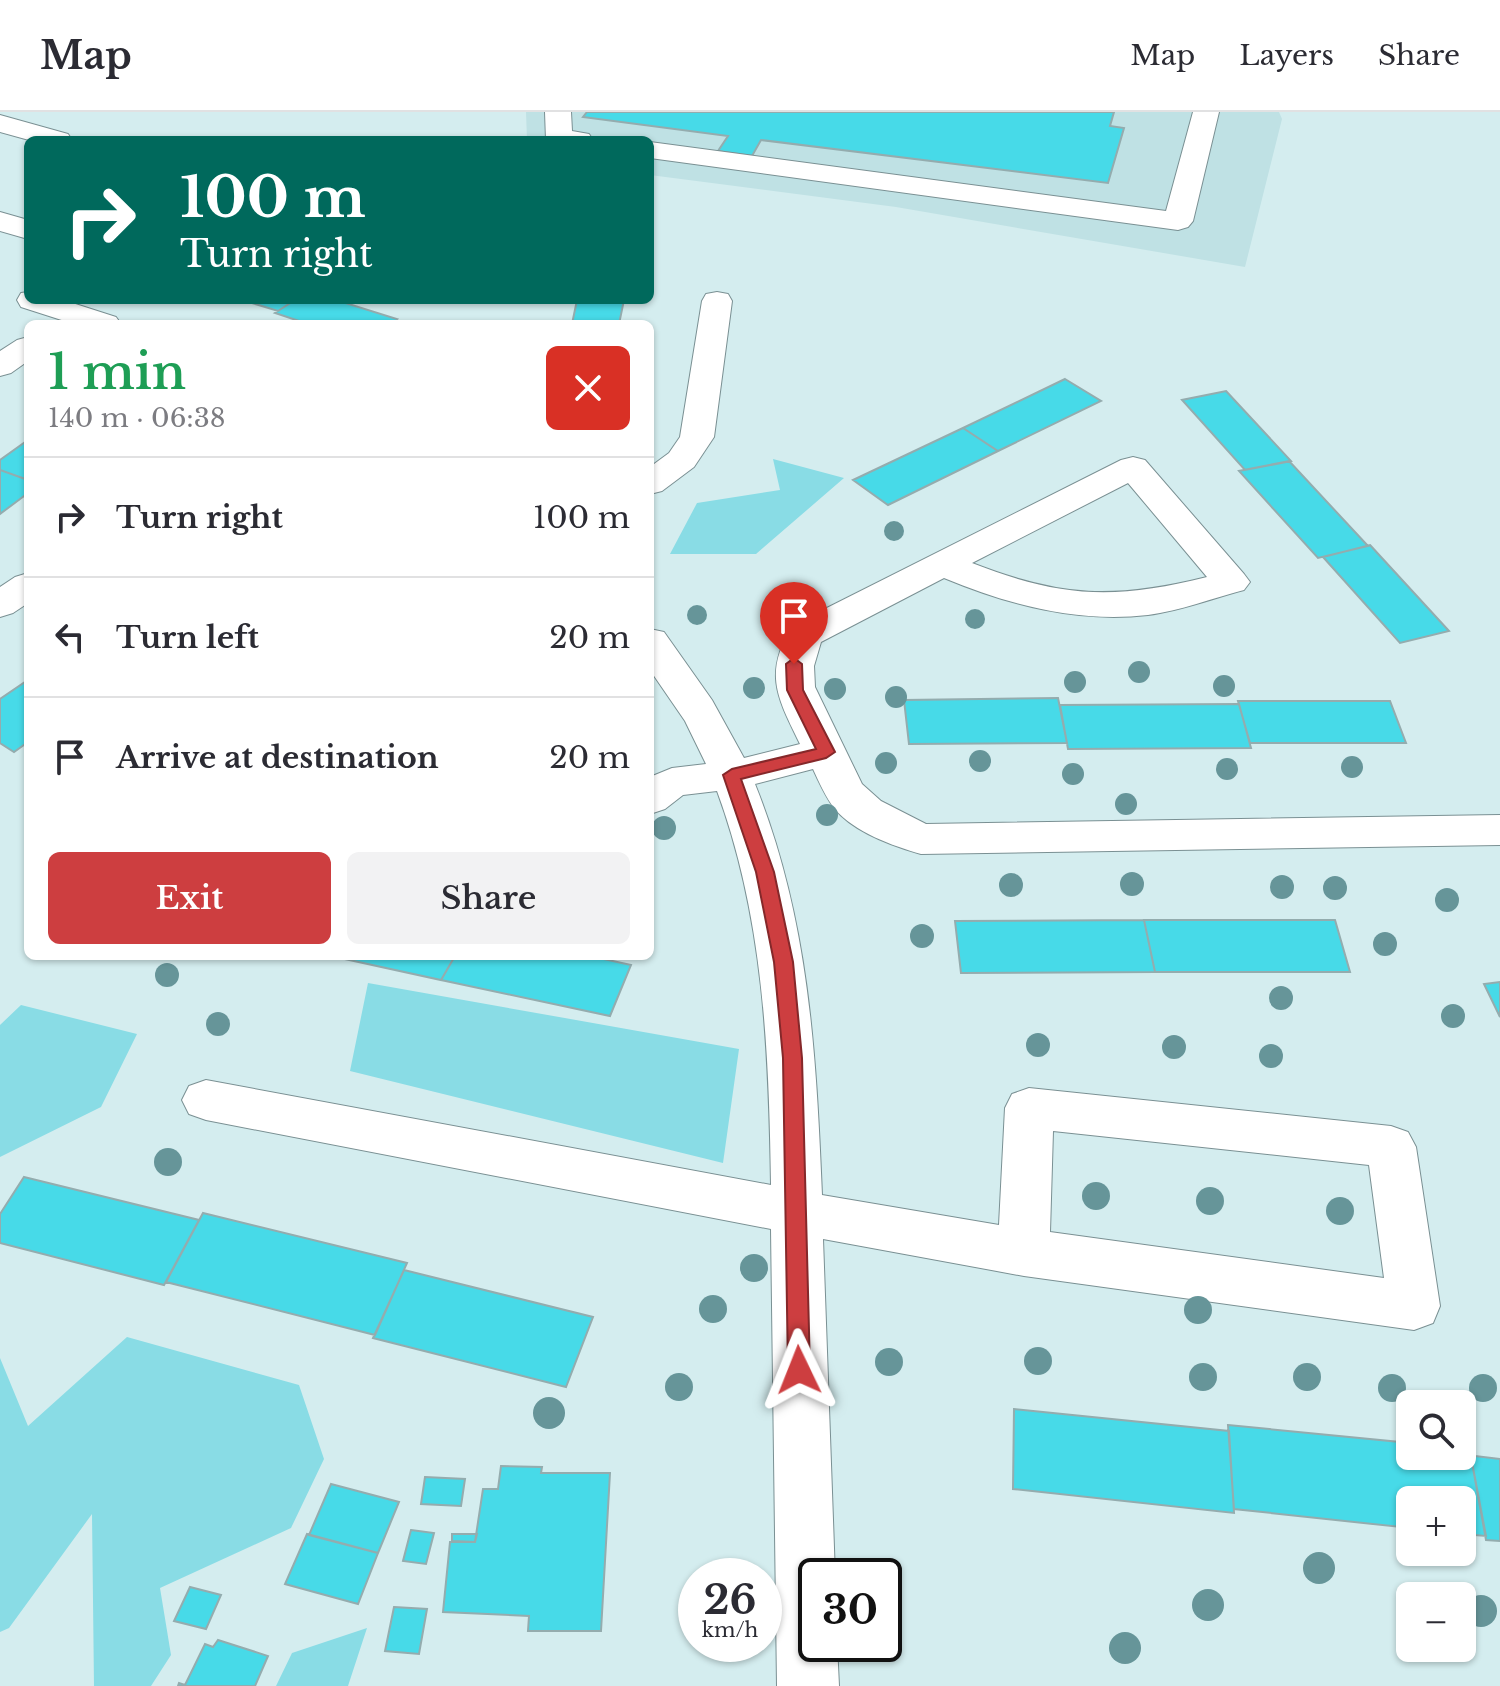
<!DOCTYPE html>
<meta charset="utf-8">
<style>
:root{--surface:#fff;--page:#f2f2f3;--text:#2b2b33;--muted:#7c7c81;--line:#e1e1e2;--accent:#cd3e40}
body{margin:0;font-family:"Libre Baskerville",serif;background:var(--page);color:var(--text);height:100vh;display:flex;flex-direction:column;font-size:30px;white-space:nowrap}
*{box-sizing:border-box;margin:0}
p{font-size:26px;color:var(--muted)}
.icon{flex:none;width:44px;height:44px;fill:none;stroke:currentColor;stroke-width:2;stroke-linecap:round;stroke-linejoin:round}
.map{position:relative;flex:1;overflow:hidden}
.side{position:absolute;left:24px;top:208px;width:630px;height:640px;display:flex;flex-direction:column;background:var(--surface);border-radius:12px;box-shadow:0 2px 6px #0004}
.side>*{flex:none}
.banner{position:absolute;left:24px;top:24px;width:630px;height:168px;border-radius:12px;box-shadow:0 2px 6px #0004;background:#00695c;color:#fff;overflow:hidden}
.tools{position:absolute;left:1396px;top:1278px;display:grid;gap:16px}
.tools a{display:grid;place-items:center;width:80px;height:80px;border-radius:12px;background:var(--surface);box-shadow:0 2px 6px #0004;font-size:40px}
.speed{position:absolute;left:678px;top:1446px;display:flex;gap:16px;font-size:40px;font-weight:700;text-align:center}
.speed>*{display:grid;place-content:center;width:104px;height:104px;border-radius:50%;background:var(--surface);box-shadow:0 2px 6px #0004;line-height:1}
.speed small{font-size:20px;font-weight:400}
.speed .limit{border:4px solid #111;border-radius:12px;background:#fff;color:#111}
.pin{position:absolute;display:grid;place-items:center;width:68px;height:68px;color:#fff;margin:-82px -34px;border-radius:50% 50% 50% 0;rotate:-45deg;box-shadow:0 0 8px #0007}
.pin .icon{rotate:45deg}
.me{position:absolute;width:88px;margin:-44px;rotate:358deg;stroke-linejoin:round;filter:drop-shadow(0 0 6px #0008)}
.turn{display:flex;align-items:center;gap:28px;height:168px;padding:0 24px;font-size:36px}
.turn .icon{width:104px;height:104px;stroke-width:2.5}
.turn b{display:block;font-size:56px;line-height:68px}
.round{display:grid;place-items:center;flex:none;width:84px;height:84px;border-radius:12px;background:var(--page)}
.overview{display:flex;align-items:center;justify-content:space-between;height:136px;padding:0 24px}
h1{font-size:48px;font-weight:600;line-height:60px;color:#1e9e55}
.cta{display:flex;gap:16px;margin-top:auto;padding:16px 24px}
.cta a{flex:1;height:92px;border-radius:12px;background:var(--accent);color:#fff;font-size:32px;font-weight:600;line-height:92px;text-align:center}
.cta a+a{background:var(--page);color:var(--text)}
ul{padding:0;list-style:none}
li{display:flex;align-items:center;gap:24px;height:120px;padding:0 24px;border-top:2px solid var(--line)}
li div{flex:1}
li b{display:block;font-size:30px}
li em{font-style:normal}
header{display:flex;align-items:center;gap:48px;box-sizing:border-box;height:112px;padding:0 40px;background:var(--surface);border-bottom:2px solid var(--line)}
header strong{font-size:38px}
nav{display:flex;gap:44px;margin-inline-start:auto;font-size:28px}
.map>svg:first-child{display:block}
.built{fill:#bfe1e4}
.green{fill:#89dce5}
.building{fill:#47dae8;stroke:#94acae;stroke-width:2}
.lines{fill:none;stroke-linecap:round;stroke-linejoin:round}
.minor-casing{stroke:#7a9093;stroke-width:2}
.minor{fill:#fff;fill-rule:evenodd}
.tree{fill:#669599}
.route{fill:#cd3e40;stroke:#85282a;stroke-width:2}
</style>
<header>
<strong>Map</strong>
<nav><a>Map</a><a>Layers</a><a>Share</a></nav>
</header>
<div class="map">
<svg width="1500" height="1574" viewBox="0 0 1500 1574">
<rect width="100%" height="100%" fill="#d4edef"/>
<!-- built -->
<path class="built" d="M526,0H1279L1282,7L1245,155L896,95L650,63V28H527Z"/>
<!-- green -->
<path class="green" d="M773,347L844,366L756,442H670L697,391L780,378Z
M368,871L739,937L723,1051L350,959Z
M21,893L137,922L101,995L0,1045V913Z
M127,1225L299,1273L324,1347L291,1416L160,1476L171,1543L151,1574H94L92,1402L9,1516L0,1520V1246L28,1314Z
M367,1516L348,1574H276L292,1541Z"/>
<!-- building -->
<path class="building" d="M587,0H1114L1110,14L1124,16L1108,71L761,28L752,44L718,39L728,24L583,5Z
M242,188H295L278,199Z
M295,188H336L397,207L390,212H308L275,201Z
M577,188H624L619,212H572Z
M1065,267L1101,289L998,339L963,316Z
M1226,279L1291,349L1245,358L1182,288Z
M963,316L998,339L888,393L853,368Z
M28,328V368L0,358V348Z
M1289,349L1368,434L1318,446L1239,359Z
M0,358L28,368V381L0,402Z
M1370,433L1449,519L1400,531L1323,445Z
M28,568V630L14,640L0,631V587Z
M1058,586L1067,631L909,632L904,588Z
M1238,589H1390L1406,631H1250Z
M1239,592L1251,636L1068,637L1060,593Z
M1144,808L1155,860L961,861L955,809Z
M1144,808H1335L1350,860H1155Z
M331,844H455L441,868Z
M455,844H590L631,853L610,904L441,868Z
M1500,870V905L1484,872Z
M24,1065L199,1108L164,1173L0,1131V1102Z
M203,1101L407,1151L375,1223L166,1170Z
M404,1158L593,1205L566,1275L373,1226Z
M1014,1297L1229,1319L1234,1401L1013,1377Z
M1228,1313L1410,1331V1344H1462V1337L1474,1338L1475,1344L1471,1345L1486,1424L1462,1422V1388H1410V1416L1234,1397Z
M1475,1344L1500,1347V1429L1486,1428L1471,1345Z
M501,1354L542,1355L541,1361H610L601,1519H528L529,1504L443,1500L450,1430H475L483,1377H498Z
M425,1365L465,1367L461,1394L421,1392Z
M331,1372L399,1390L378,1441L309,1423Z
M411,1418L434,1421L426,1452L403,1449Z
M307,1422L378,1441L358,1492L285,1472Z
M452,1422H477L475,1430L452,1429Z
M190,1475L221,1483L206,1517L174,1509Z
M394,1495L427,1497L419,1542L385,1539Z
M218,1528L268,1544L255,1574H178L179,1571L185,1573L205,1532L213,1535Z"/>
<g class="lines">
<!-- minor casing -->
<g class="minor-casing">
<path id="minor" d="M545,0H571L572,19L589,22L593,28H546Z
M1193,0H1219L1193,109L1188,115L1178,118L650,46V30L1166,99Z
M0,3L68,22L72,28H29L0,20Z
M0,100L28,108V127L0,119Z
M28,180V188H63L116,205L121,212H74L21,195L17,188L21,181Z
M717,180L728,182L732,189L714,325L694,355L662,379L650,382V355L669,341L680,325L702,189L706,182Z
M28,225V249L11,261L0,264V239L17,228Z
M1133,345L1145,348L1244,462L1250,470L1244,478C1213,486 1180,499 1148,503C1077,511 1009,493 944,466L821,530L814,554L815,575L862,672L881,689L926,712L1500,703V733L921,742C893,734 854,720 835,697C826,686 819,670 813,657L755,672C809,807 816,939 822,1083L999,1113L1005,996L1012,982L1029,976L1391,1014L1408,1020L1416,1035L1440,1194L1433,1211L1414,1218L1024,1164L823,1127L835,1464H816V1532H837L839,1574H777L771,1117L206,1008L189,1002L182,988L189,974L206,968L771,1073C769,940 764,806 717,679L683,683L665,697L650,702V665L672,656L706,652L685,609L650,558V517L664,520L712,588L744,646L800,632C777,585 763,561 793,513L1121,348ZM1128,371L1207,465C1115,488 1061,486 972,451ZM1053,1019L1369,1053L1384,1166L1050,1120Z
M28,461V491L13,501L0,505V475L15,465Z"/>
</g>
<!-- minor -->
<use href="#minor" class="minor"/>
</g>
<!-- trees -->
<g class="tree">
<circle cx="894" cy="419" r="10"/>
<circle cx="697" cy="503" r="10"/>
<circle cx="975" cy="507" r="10"/>
<circle cx="1139" cy="560" r="11"/>
<circle cx="1075" cy="570" r="11"/>
<circle cx="1224" cy="574" r="11"/>
<circle cx="754" cy="576" r="11"/>
<circle cx="835" cy="577" r="11"/>
<circle cx="896" cy="585" r="11"/>
<circle cx="980" cy="649" r="11"/>
<circle cx="886" cy="651" r="11"/>
<circle cx="1352" cy="655" r="11"/>
<circle cx="1227" cy="657" r="11"/>
<circle cx="1073" cy="662" r="11"/>
<circle cx="1126" cy="692" r="11"/>
<circle cx="827" cy="703" r="11"/>
<circle cx="664" cy="716" r="12"/>
<circle cx="1132" cy="772" r="12"/>
<circle cx="1011" cy="773" r="12"/>
<circle cx="1282" cy="775" r="12"/>
<circle cx="1335" cy="776" r="12"/>
<circle cx="1447" cy="788" r="12"/>
<circle cx="922" cy="824" r="12"/>
<circle cx="1385" cy="832" r="12"/>
<circle cx="167" cy="863" r="12"/>
<circle cx="1281" cy="886" r="12"/>
<circle cx="1453" cy="904" r="12"/>
<circle cx="218" cy="912" r="12"/>
<circle cx="1038" cy="933" r="12"/>
<circle cx="1174" cy="935" r="12"/>
<circle cx="1271" cy="944" r="12"/>
<circle cx="168" cy="1050" r="14"/>
<circle cx="1096" cy="1084" r="14"/>
<circle cx="1210" cy="1089" r="14"/>
<circle cx="1340" cy="1099" r="14"/>
<circle cx="754" cy="1156" r="14"/>
<circle cx="713" cy="1197" r="14"/>
<circle cx="1198" cy="1198" r="14"/>
<circle cx="1038" cy="1249" r="14"/>
<circle cx="889" cy="1250" r="14"/>
<circle cx="1203" cy="1265" r="14"/>
<circle cx="1307" cy="1265" r="14"/>
<circle cx="679" cy="1275" r="14"/>
<circle cx="1392" cy="1276" r="14"/>
<circle cx="1483" cy="1276" r="14"/>
<circle cx="549" cy="1301" r="16"/>
<circle cx="1319" cy="1456" r="16"/>
<circle cx="1208" cy="1493" r="16"/>
<circle cx="1481" cy="1499" r="16"/>
<circle cx="1125" cy="1536" r="16"/>
</g>
<!-- route -->
<path class="route" d="M794,546L802,552L803,578L835,640L826,646L741,667L774,760L793,850L802,946L810,1258L807,1265L799,1268L791,1265L788,1258L783,946L774,850L756,760L723,663L732,657L816,637L787,578L786,552Z"/>
</svg>
<div class="tools">
<a><svg class="icon" aria-label="search" viewBox="0 0 24 24"><circle cx="10" cy="10" r="6"/><path d="M15 15l6 6"/></svg></a>
<a>+</a>
<a>−</a>
</div>
<div class="speed"><div>26<small>km/h</small></div><div class="limit">30</div></div>
<div class="pin" style="left:794px;top:552px;background:#d93025"><svg class="icon" aria-label="arrive" viewBox="0 0 24 24"><path d="M6 21V4h12l-3 4 3 4H6"/></svg></div>
<svg class="me" style="left:799px;top:1258px" viewBox="-20 -20 40 40"><path d="M0-17L14 15 0 8-14 15z" fill="#cd3e40" stroke="#fff" stroke-width="4"/></svg>
<div class="banner">
<div class="turn"><svg class="icon" aria-label="right" viewBox="0 0 24 24"><path d="M7 20v-9h11M14 6l5 5-5 5"/></svg><div><b>100 m</b>Turn right</div></div>
</div>
<section class="side">
<div class="overview"><div><h1>1 min</h1><p>140 m · 06:38</p></div><a class="round" style="background:#d93025;color:#fff"><svg class="icon" aria-label="close" viewBox="0 0 24 24"><path d="M6 6l12 12M18 6L6 18"/></svg></a></div>
<ul>
<li><svg class="icon" aria-label="right" viewBox="0 0 24 24"><path d="M7 20v-9h11M14 6l5 5-5 5"/></svg><div><b>Turn right</b></div><em>100 m</em></li>
<li><svg class="icon" aria-label="left" viewBox="0 0 24 24"><path d="M17 20v-9H6M10 6l-5 5 5 5"/></svg><div><b>Turn left</b></div><em>20 m</em></li>
<li><svg class="icon" aria-label="arrive" viewBox="0 0 24 24"><path d="M6 21V4h12l-3 4 3 4H6"/></svg><div><b>Arrive at destination</b></div><em>20 m</em></li>
</ul>
<div class="cta"><a>Exit</a><a>Share</a></div>
</section>
</div>
